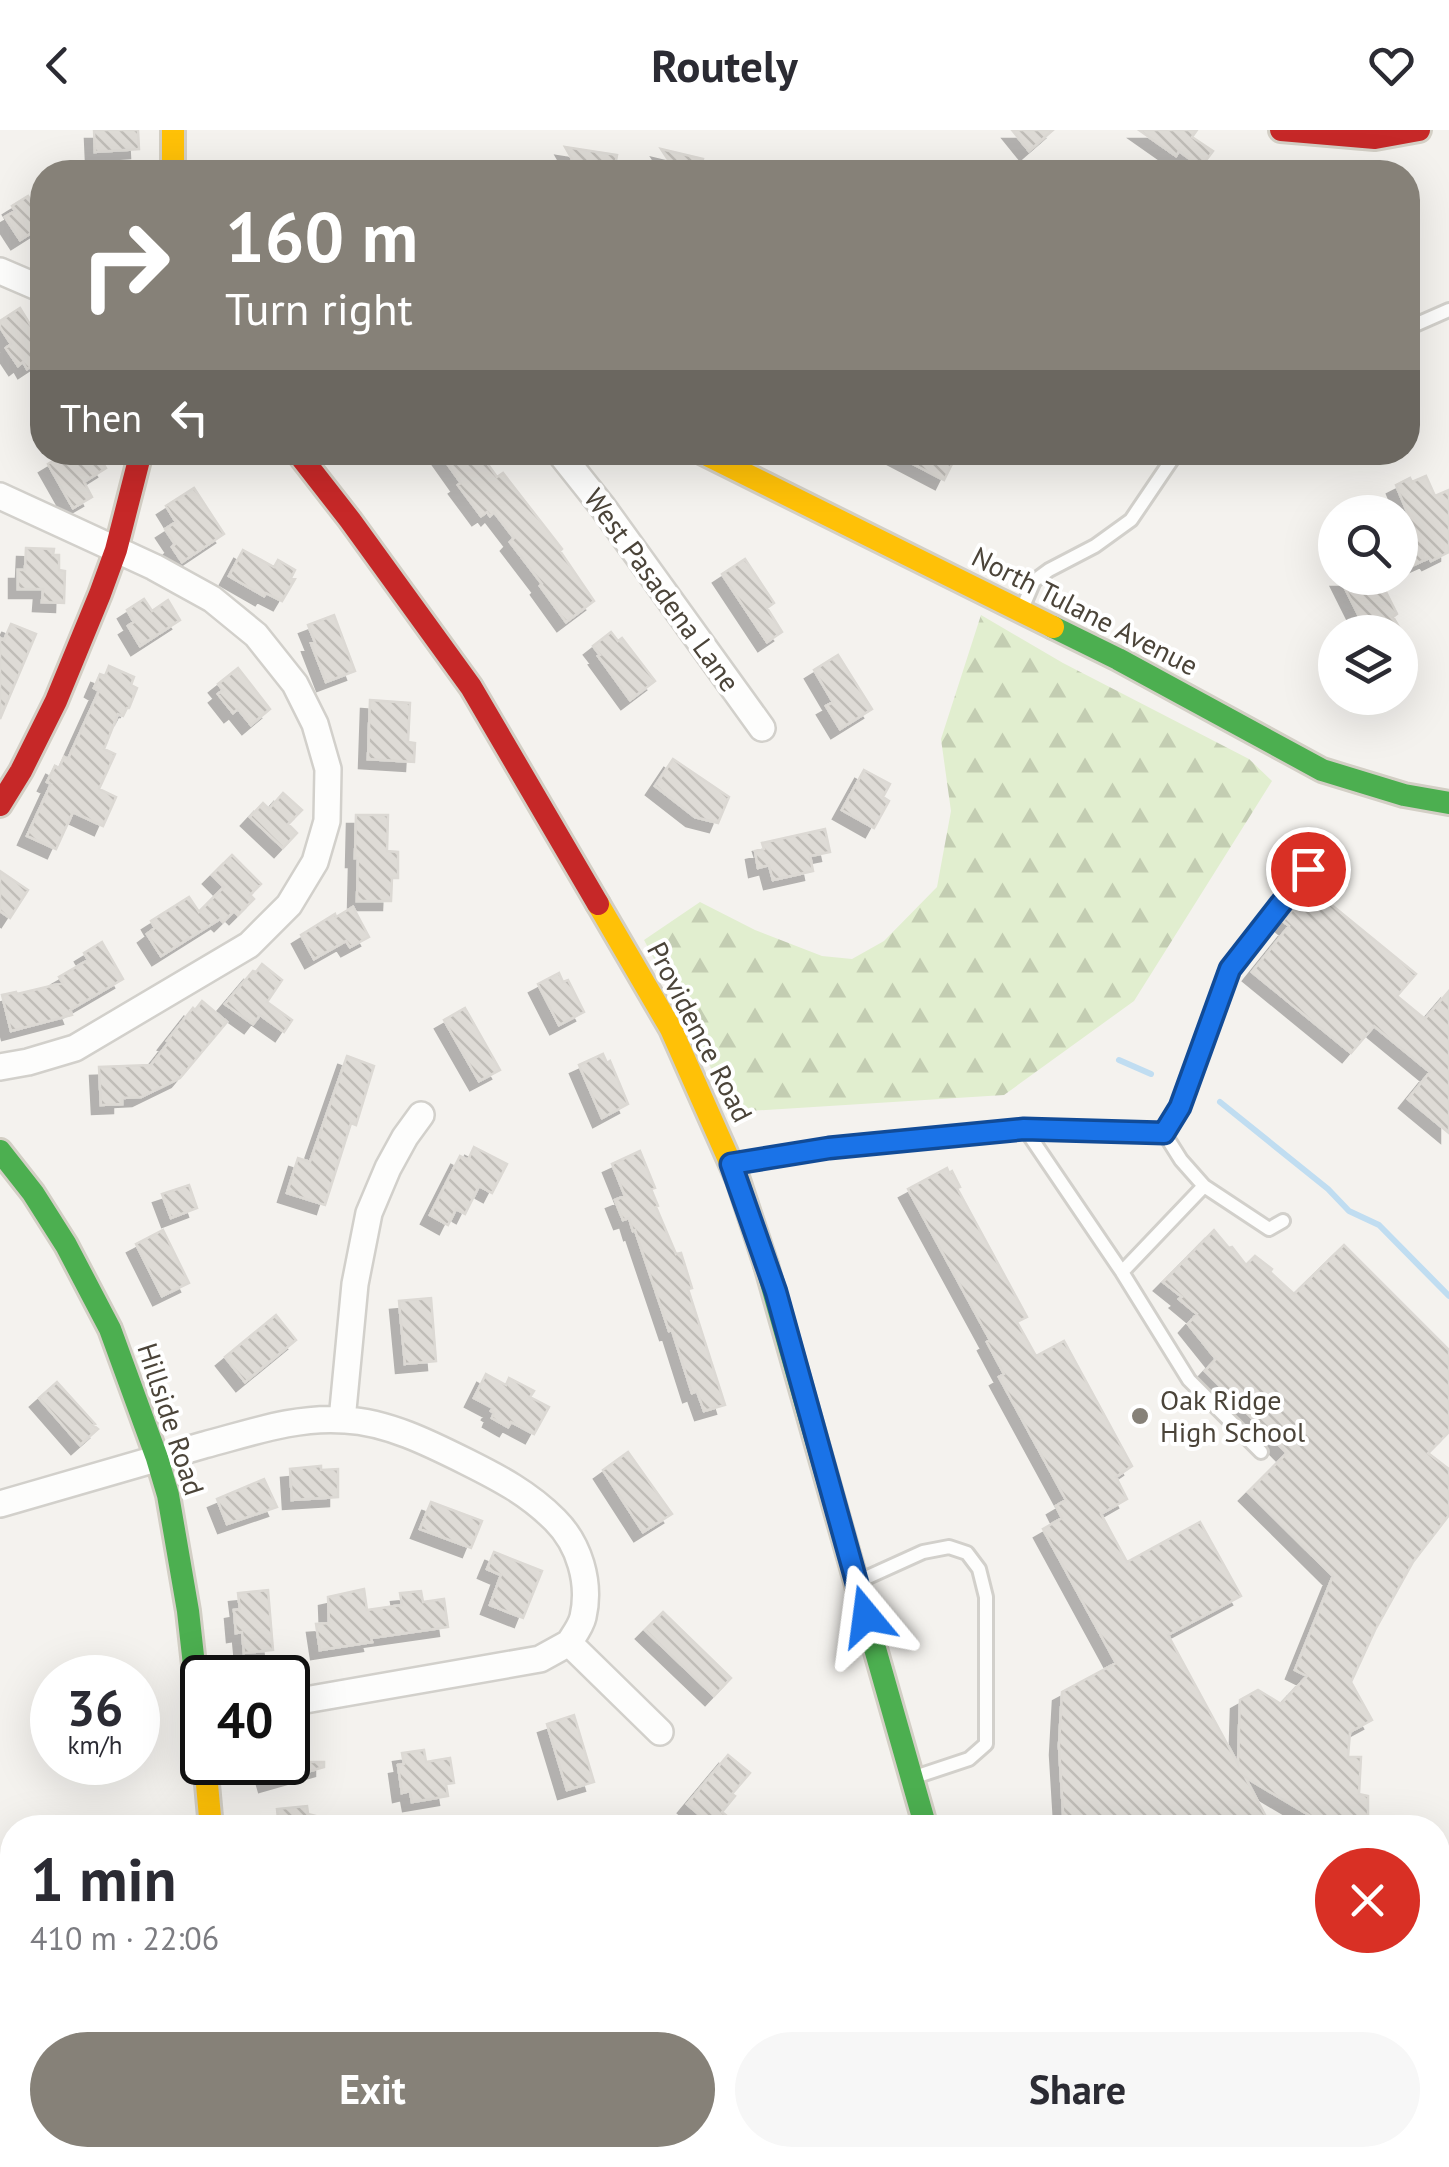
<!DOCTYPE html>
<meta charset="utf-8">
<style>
:root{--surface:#fff;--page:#f7f7f7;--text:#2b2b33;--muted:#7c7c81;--accent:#868178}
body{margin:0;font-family:"PT Sans",sans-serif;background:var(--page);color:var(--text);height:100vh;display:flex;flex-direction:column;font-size:38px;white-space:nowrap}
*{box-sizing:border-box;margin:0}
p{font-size:32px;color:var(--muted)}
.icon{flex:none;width:55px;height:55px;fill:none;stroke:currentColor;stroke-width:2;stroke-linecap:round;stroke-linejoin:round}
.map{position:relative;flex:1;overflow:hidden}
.panel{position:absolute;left:0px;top:1685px;width:1450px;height:352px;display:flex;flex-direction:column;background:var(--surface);border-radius:40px 40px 0 0;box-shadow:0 10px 40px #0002}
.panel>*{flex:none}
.hud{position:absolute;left:30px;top:30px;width:1390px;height:305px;border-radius:40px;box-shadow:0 10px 40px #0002;background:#868178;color:#fff;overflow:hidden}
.buttons{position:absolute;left:1318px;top:365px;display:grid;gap:20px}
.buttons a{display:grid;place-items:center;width:100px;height:100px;border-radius:50%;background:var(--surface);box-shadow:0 10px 40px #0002;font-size:50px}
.speed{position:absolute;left:30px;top:1525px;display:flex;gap:20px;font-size:50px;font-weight:700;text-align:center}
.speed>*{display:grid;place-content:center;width:130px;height:130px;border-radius:50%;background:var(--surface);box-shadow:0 10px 40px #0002;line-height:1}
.speed small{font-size:25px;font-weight:400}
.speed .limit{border:5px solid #111;border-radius:15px;background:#fff;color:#111}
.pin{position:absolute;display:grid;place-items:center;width:85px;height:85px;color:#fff;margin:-42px;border:5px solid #fff;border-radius:50%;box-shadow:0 2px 10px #0007}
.me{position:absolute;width:110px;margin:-55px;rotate:344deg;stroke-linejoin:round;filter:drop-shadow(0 0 8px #0008)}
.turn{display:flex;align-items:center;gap:35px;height:210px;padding:0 30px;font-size:45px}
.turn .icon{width:130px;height:130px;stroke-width:2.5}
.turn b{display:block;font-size:70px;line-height:85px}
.then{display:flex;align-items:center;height:95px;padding:0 30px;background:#0003;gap:20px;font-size:38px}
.round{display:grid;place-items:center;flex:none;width:105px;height:105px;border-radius:52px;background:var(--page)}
.head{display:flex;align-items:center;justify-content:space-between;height:170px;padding:0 30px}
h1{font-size:60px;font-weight:600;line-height:75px}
.primary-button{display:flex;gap:20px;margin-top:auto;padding:20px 30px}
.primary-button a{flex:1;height:115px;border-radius:60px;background:var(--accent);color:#fff;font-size:40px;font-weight:600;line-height:115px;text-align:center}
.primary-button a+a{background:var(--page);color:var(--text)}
header{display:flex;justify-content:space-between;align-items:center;height:130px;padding:0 30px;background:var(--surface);font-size:45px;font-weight:600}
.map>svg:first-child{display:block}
.forest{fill:url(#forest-firs)}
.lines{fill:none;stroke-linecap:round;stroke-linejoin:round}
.stream{stroke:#c0ddf1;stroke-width:6}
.building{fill:url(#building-back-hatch);stroke:#dcd9d4;stroke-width:2.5;filter:url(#shadow)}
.lane-casing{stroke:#d2d0cb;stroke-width:18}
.street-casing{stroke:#d2d0cb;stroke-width:30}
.fast-casing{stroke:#d3cfc5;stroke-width:28}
.slow-casing{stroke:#d3cfc5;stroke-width:28}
.jam-casing{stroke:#d3cfc5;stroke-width:28}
.lane{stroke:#fdfdfc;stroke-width:12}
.street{stroke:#fdfdfc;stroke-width:25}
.fast{stroke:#4caf50;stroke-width:22}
.slow{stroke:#ffc107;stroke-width:22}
.jam{stroke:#c62828;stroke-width:22}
.route-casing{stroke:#114b97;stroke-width:25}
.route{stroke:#1a73e8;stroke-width:18}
.poi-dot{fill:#868178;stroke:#fff;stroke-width:4}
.labels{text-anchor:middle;stroke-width:8;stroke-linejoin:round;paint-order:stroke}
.street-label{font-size:28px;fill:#4b4439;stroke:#fff}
.poi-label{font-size:28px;fill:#4b4439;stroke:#fff;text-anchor:start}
</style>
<header><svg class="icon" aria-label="back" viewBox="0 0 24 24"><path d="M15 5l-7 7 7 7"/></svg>Routely<svg class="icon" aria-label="heart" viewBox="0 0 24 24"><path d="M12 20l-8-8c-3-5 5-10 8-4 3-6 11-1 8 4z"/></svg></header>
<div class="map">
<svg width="1449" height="2037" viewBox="0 0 1449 2037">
<defs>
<pattern id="forest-firs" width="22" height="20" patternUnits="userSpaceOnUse" patternTransform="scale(2.5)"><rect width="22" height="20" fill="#e1eecf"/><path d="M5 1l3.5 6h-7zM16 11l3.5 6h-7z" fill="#c3cdb2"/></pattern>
<pattern id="building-back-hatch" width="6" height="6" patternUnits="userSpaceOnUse" patternTransform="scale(2.5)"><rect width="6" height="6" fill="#dedbd6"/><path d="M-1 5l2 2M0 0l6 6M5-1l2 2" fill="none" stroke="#c0bdb8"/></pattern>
<filter id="shadow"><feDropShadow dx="-9" dy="9" stdDeviation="0" flood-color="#0004"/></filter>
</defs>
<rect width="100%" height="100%" fill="#f4f2ee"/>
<!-- forest -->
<path class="forest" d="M981,485L1063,533L1249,629L1272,651L1134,871L1004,965L732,982L698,911L644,810L700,772L755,800L822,826L852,829L884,811L937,757L951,681L941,609Z"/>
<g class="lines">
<!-- stream -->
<path class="stream" d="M1119,930L1151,944
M1220,972L1328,1059L1349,1081L1379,1095L1449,1166"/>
</g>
<!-- building -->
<path class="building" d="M94,0H138L139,19L95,22Z
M1012,0H1053L1029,21Z
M1139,0H1197L1192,7L1213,21L1201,37L1179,21L1176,26Z
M565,17L617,25L614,42H570L572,29Z
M661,19L703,29L700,42H676Z
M28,66L42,90V96L20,110L5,87L15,81L12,76Z
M20,178L42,214V229L27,239L23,232L18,236L6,218L11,214L0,197V191Z
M78,322H96L106,338L84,352L92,367L73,378L48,334L63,325L67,330Z
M439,322H479L497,347L503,343L562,419L560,421L594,471L566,492L540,456L542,454L510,412L514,408L494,382L490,386L487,382L481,386L458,355L461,353Z
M890,322H945L955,328L944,350Z
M1426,346L1435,366L1449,360V422L1431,431L1429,428L1400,441V391L1409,386L1396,355L1410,348L1412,352Z
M194,358L224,404L182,432L172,417L175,414L165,399L176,392L166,376Z
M26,418L54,419L53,425H59V440L65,441L64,473L42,472L43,459H18V440H25Z
M243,420L274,437L278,430L295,440L291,448L295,449L282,471L266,463L264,466L229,446Z
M745,429L774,473L767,478L782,502L767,512L722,444Z
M1340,448H1379L1397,484L1393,487L1399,497L1388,502H1367Z
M144,469L152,481L168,470L180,490L140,516L128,496L134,492L127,480Z
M334,485L355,541L326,552L311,513L315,512L308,495Z
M11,494L36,504L0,589V508L4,510Z
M611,502L618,511L622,508L655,551L630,570L598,526L600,525L593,516Z
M838,525L872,579L840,599L826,576L833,572L814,540Z
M109,536L134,547L131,555L137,558L129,578H127L123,586L118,584L104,619L115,624L99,659L116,667L103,696L73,682L56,719L27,706L51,654L47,652L55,636L59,638L64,627L68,629L99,561L94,558L100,544L105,546Z
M238,538L270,579L251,595L238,579L233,583L218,564L223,560L218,554Z
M370,570L410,573L408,612L415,613L414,632L368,629Z
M673,629L729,667L718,693L695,687L655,656Z
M864,640L890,654L883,667L889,671L874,698L842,680Z
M283,663L302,680L288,694L297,703L283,718L250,687L263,673L269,679Z
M356,685H388L387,721L398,722V748H392L391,771H357L358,728H355Z
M825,699L830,722L810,726L813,741L773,750L769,735L758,738L755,721L764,719L762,713Z
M232,725L261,754L250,765L254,769L238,785L234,781L223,792L220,789L161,826L147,804L155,798L151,791L189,767L199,782L224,757L212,745Z
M0,741L28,760L10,788L0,781Z
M1317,763L1416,844L1397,866L1425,889L1449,861V1003L1408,969L1430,942L1374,896L1351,923L1252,842L1289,796L1283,791L1294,778L1300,784Z
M353,777L369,807L350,817L346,811L314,829L301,805L335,784L336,787Z
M102,812L123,849L70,880L72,885L11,901L2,865L16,862L17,864L63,853L59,847L88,830L84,823Z
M262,834L282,850L267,872L292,890L284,902L260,885L253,894L225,874L253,841L256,842Z
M559,843L563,852L568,850L584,882L559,895L538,854Z
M202,871L227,892L180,948L141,967L122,968V974L101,975L99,937L151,935L169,912L167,911L193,878L195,880Z
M465,878L500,940L479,951L444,890Z
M603,924L607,933L610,931L628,974L602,988L579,935Z
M347,926L374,936L356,995L351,993L325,1075L287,1063L298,1028L310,1032Z
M474,1017L507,1034L492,1063L479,1056L465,1084L456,1079L448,1095L430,1085L460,1026L468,1030Z
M640,1021L655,1058L651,1059L658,1076L656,1077L676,1124L681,1123L692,1158L688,1159L725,1275L704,1281L697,1261L692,1263L672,1200L669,1201L635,1100L633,1101L629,1088L623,1090L615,1070L625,1066L612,1034Z
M947,1038L949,1043L952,1041L960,1057L957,1058L1027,1187L1017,1192L1036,1226L1064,1211L1132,1336L1116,1347L1127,1369L1101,1384L1127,1432L1200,1392L1241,1466L1168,1505L1238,1634L1240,1570L1258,1560L1281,1574L1307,1546L1295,1540L1333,1446L1248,1362L1287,1323L1205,1241L1216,1229L1188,1194L1197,1184L1179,1169L1182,1167L1163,1152L1214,1100L1229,1118L1232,1117L1246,1135L1255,1126L1272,1139L1270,1142L1294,1164L1344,1115L1449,1220V1302L1428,1323L1449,1339V1385L1413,1432L1375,1500L1351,1552L1372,1590L1350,1602L1348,1627H1361L1359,1664L1368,1666V1698H1314V1688L1245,1647L1272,1698H1064L1059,1616L1062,1562L1116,1533L1043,1399L1062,1388L1056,1376L1066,1370L999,1247L1004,1244L987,1212L990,1210L908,1059Z
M189,1055L197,1078L171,1088L162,1064Z
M163,1100L189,1153L162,1166L136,1114Z
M431,1168L436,1231L405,1234L399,1171Z
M276,1185L296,1210L245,1252L225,1227Z
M486,1244L506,1255L509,1248L534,1261L530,1267L549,1277L534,1304L511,1292L508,1297L492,1288L494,1283L491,1281L493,1278L474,1268Z
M57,1252L95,1294L93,1295L98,1299L80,1315L39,1268Z
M628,1322L672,1384L643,1402L603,1340Z
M321,1336V1340L338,1339V1367L292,1370L290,1339Z
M264,1349L277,1377L227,1394L217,1369Z
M431,1372L482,1391L471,1418L420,1399Z
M494,1422L542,1441L523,1488L490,1475L501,1445L487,1439Z
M364,1459L367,1480L402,1475L400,1463L421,1461L423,1472L444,1469L448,1497L371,1508L372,1512L320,1520L316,1494L329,1493L328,1467Z
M268,1460L273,1520L244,1523L242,1502L236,1503L234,1480L240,1479L238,1463Z
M663,1482L731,1548L714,1566L645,1500Z
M574,1585L594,1652L567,1660L547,1594Z
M424,1620L426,1632L450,1628L454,1653L446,1654L448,1666L412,1672L410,1661L402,1663L398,1635L404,1634L402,1623Z
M728,1625L750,1643L732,1664L735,1666L722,1682L727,1686L715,1698L687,1674Z
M262,1632H324V1637L268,1653Z
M307,1676L308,1684L339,1692V1698H279L277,1679Z"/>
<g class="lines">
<!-- lane casing -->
<g class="lane-casing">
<path id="lane" d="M1408,198L1449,180
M1022,479L1034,451L1049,440L1095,416L1131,390L1177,322
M1025,999L1122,1142L1204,1056
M1164,1003L1181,1030L1204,1056L1269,1099L1283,1091
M734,1034L829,1018L1025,999L1164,1003L1180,977L1231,839L1308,739
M1122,1142L1189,1250L1261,1322
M859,1451L923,1422L949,1417L967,1423L979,1439L986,1467V1614L969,1629L912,1648"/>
</g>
<!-- street casing -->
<g class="street-casing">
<path id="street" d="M0,141L42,159
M559,322L602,376L762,598
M0,366L154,437L212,469L256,505L295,554L315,594L328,639L327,691L315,732L289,775L249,815L75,918L28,932L0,937
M342,1290L355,1154L369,1083L388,1038L405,1007L421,985
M0,1374C68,1354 136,1334 204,1315C250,1303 297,1286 345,1290C387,1292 429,1313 467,1332C499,1348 528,1363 555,1390C579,1414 591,1452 583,1487C581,1496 574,1505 569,1513
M569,1513L660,1602
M288,1573L540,1529L569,1513
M0,1746L12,1745"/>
</g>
<!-- fast casing -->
<g class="fast-casing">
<path id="fast" d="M1053,497L1118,529L1322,640L1404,665L1449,673
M0,1021L33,1063L66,1115L110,1199L157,1328L168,1365L188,1481L202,1607
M766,1135L926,1698
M246,2025L248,2037"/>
</g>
<!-- slow casing -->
<g class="slow-casing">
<path id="slow" d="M173,0V42
M701,322L1053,497
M598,774L671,899L738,1050L766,1135
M205,1632L211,1698"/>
</g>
<!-- jam casing -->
<g class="jam-casing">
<path id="jam" d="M1281,0L1375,8L1419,0
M297,322L350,390L471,557L598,774
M0,675L21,641L56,571L100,464L116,420L141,322
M1024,2025L1030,2037"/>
</g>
<!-- lane -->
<use href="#lane" class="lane"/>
<!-- street -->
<use href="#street" class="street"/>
<!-- fast -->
<use href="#fast" class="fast"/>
<!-- slow -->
<use href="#slow" class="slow"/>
<!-- jam -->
<use href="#jam" class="jam"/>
</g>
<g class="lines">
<!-- route casing -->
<g class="route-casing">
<path id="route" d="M866,1486L776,1162L731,1034L829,1018L1024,999L1164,1003L1180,977L1230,839L1308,739"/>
</g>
<!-- route -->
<use href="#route" class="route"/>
</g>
<!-- markers -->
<circle class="poi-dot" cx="1140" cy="1286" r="10"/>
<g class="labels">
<!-- street labels -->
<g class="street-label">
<text transform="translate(662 460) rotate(54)" y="10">West Pasadena Lane</text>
<text transform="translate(1085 481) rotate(27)" y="10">North Tulane Avenue</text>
<text transform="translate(700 902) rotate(63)" y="10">Providence Road</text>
<text transform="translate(171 1289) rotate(72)" y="10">Hillside Road</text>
</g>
<!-- poi labels -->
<g class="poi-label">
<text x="1160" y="1280">Oak Ridge<tspan x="1160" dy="32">High School</tspan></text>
</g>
</g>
</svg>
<div class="buttons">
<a><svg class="icon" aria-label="search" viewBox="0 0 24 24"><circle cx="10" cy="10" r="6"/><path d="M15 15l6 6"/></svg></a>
<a><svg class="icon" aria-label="layers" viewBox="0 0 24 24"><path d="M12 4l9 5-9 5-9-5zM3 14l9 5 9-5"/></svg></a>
</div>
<div class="speed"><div>36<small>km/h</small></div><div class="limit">40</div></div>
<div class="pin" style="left:1308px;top:739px;background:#d93025"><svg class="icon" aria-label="arrive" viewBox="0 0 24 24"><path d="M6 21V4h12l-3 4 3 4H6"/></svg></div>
<svg class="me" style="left:866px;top:1486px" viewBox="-20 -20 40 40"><path d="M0-17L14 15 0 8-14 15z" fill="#1a73e8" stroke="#fff" stroke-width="4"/></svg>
<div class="hud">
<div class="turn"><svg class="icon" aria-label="right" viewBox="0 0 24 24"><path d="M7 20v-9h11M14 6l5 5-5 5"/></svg><div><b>160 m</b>Turn right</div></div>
<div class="then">Then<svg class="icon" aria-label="left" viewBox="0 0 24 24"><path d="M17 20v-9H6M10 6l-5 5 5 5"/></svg></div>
</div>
<section class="panel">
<div class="head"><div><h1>1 min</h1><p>410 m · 22:06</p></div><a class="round" style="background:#d93025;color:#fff"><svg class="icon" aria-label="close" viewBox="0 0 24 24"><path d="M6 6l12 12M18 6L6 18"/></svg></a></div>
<div class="primary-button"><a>Exit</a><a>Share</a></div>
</section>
</div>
